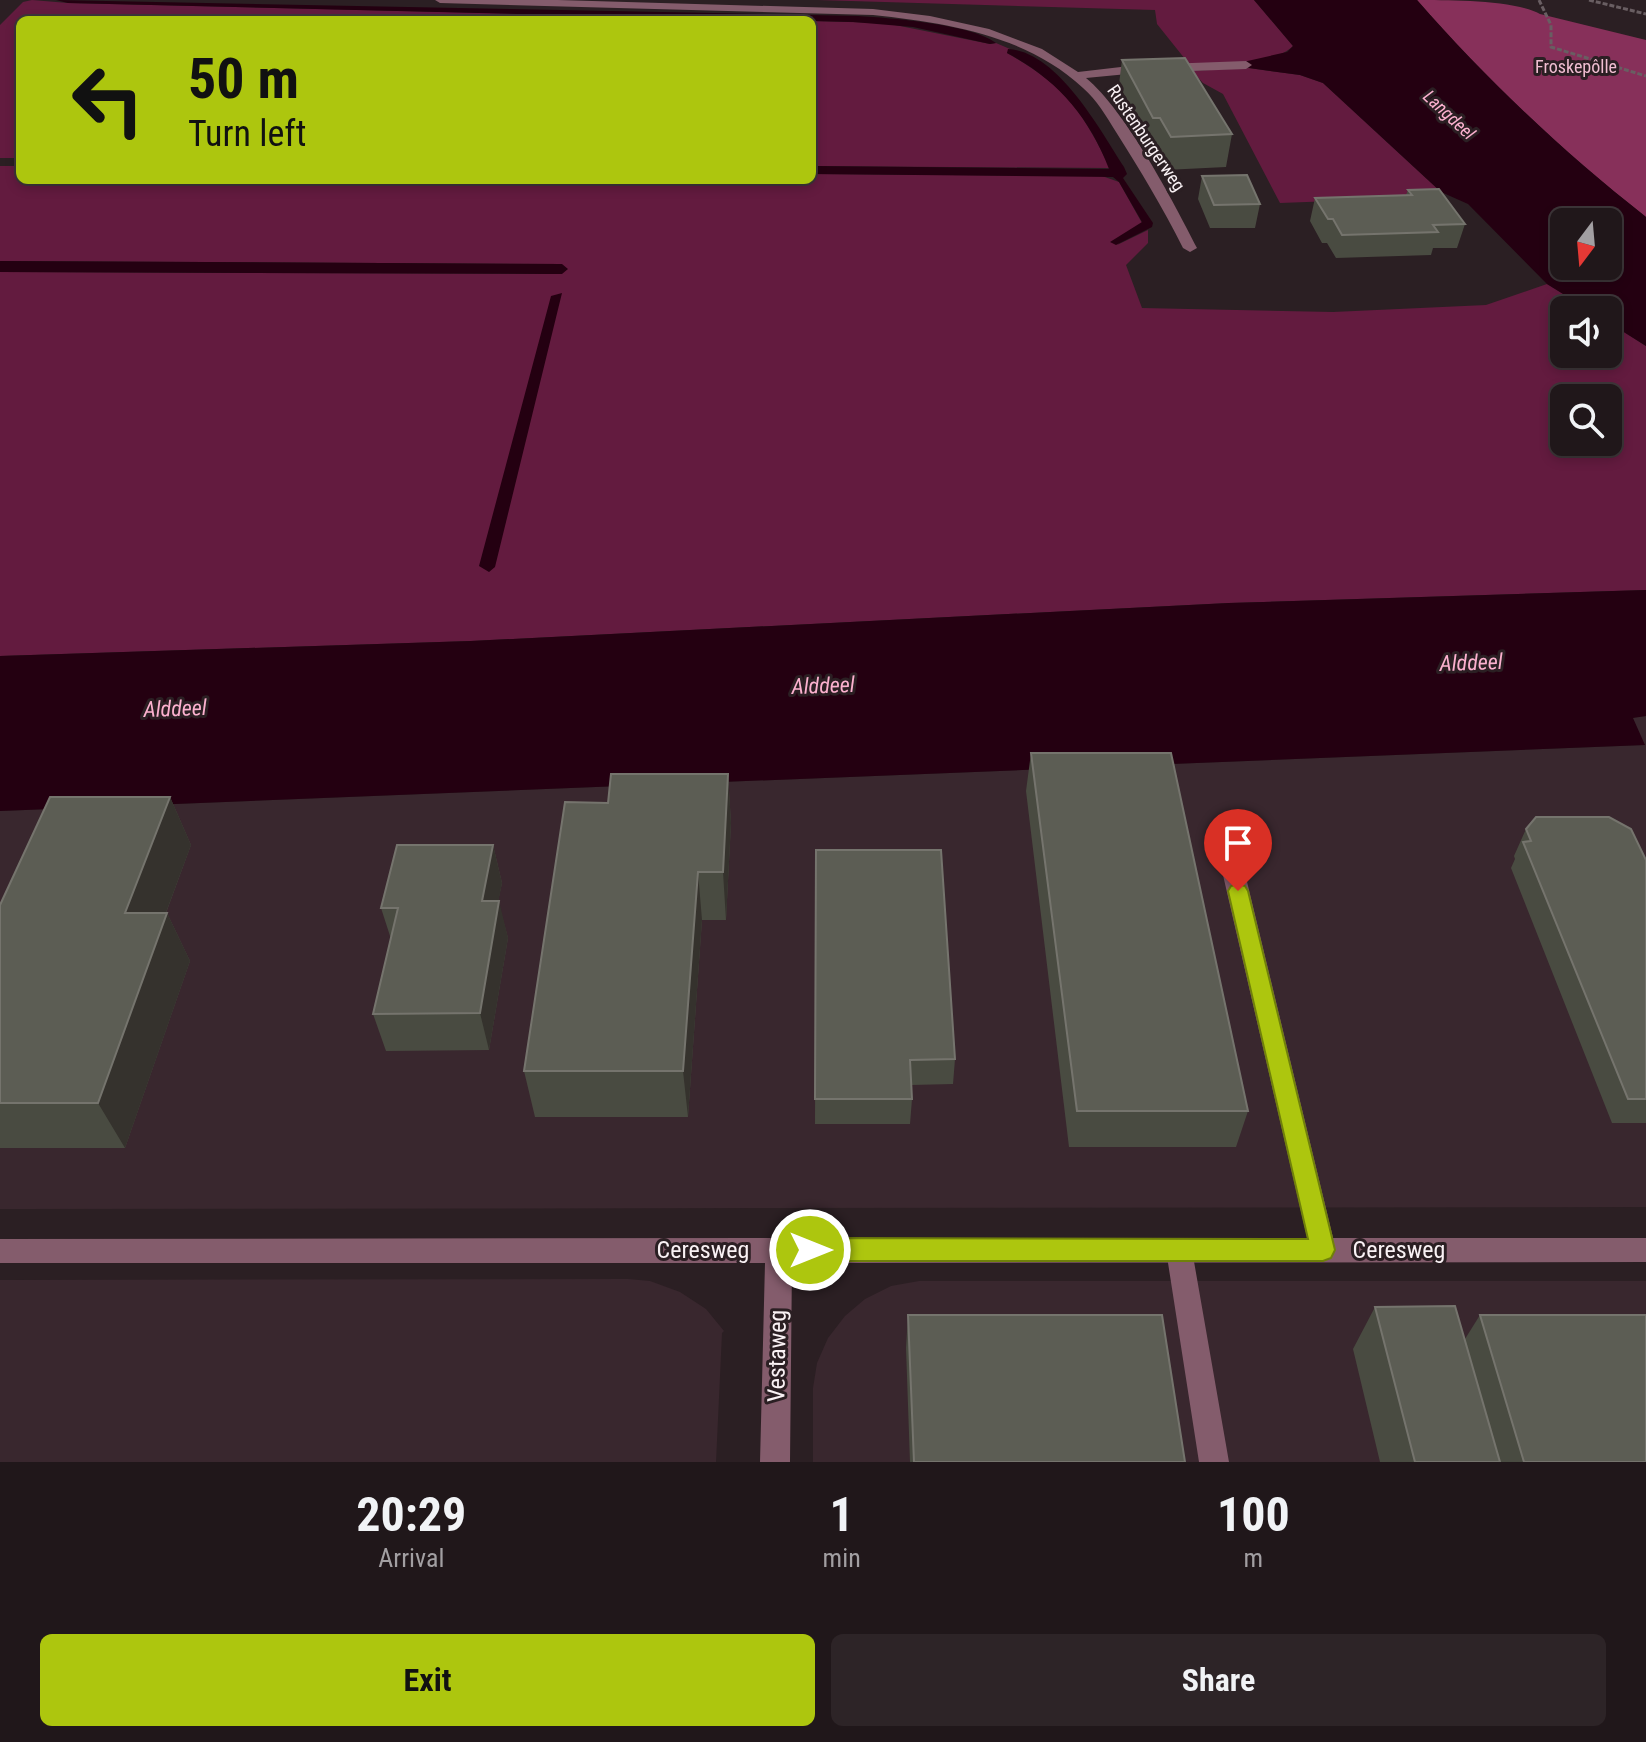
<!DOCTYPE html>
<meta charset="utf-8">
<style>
:root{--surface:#20171a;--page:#2d2427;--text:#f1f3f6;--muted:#a29fa2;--line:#3d3639;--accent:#adc60e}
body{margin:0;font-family:"Roboto Condensed",sans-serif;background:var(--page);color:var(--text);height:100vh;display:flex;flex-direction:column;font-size:30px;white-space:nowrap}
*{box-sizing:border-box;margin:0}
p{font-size:26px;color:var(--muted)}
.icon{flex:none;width:44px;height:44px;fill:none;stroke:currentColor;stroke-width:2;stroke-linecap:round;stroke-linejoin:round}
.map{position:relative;height:1462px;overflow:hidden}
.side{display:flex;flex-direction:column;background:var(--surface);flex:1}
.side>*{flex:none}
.banner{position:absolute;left:16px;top:16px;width:800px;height:168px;border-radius:12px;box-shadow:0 4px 12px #0003,0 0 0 2px var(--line);background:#adc60e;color:#111;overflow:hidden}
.needle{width:52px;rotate:196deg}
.buttons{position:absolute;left:1550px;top:208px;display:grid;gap:16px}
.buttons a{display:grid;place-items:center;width:72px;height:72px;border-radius:12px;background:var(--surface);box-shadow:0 4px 12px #0003,0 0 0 2px var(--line);font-size:40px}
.pin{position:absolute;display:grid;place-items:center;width:68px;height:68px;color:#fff;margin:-82px -34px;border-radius:50% 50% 50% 0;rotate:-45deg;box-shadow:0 0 8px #0007}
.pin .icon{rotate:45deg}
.me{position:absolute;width:88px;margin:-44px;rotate:90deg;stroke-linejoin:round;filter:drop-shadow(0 0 6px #0008)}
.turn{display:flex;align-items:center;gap:28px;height:168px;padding:0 40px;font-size:36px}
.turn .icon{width:104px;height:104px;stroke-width:2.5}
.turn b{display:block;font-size:56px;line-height:68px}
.eta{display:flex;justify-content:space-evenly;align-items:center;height:136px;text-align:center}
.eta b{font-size:48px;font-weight:700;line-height:56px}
.action{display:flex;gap:16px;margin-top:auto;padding:16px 40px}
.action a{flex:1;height:92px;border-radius:12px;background:var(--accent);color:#111;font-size:32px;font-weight:700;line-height:92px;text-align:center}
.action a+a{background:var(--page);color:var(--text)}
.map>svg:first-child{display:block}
.built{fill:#39272e}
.green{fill:#631b3f;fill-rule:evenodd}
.forest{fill:#87305a}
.water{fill:#240011;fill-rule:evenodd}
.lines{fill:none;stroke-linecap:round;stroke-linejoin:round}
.path{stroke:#695e62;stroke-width:3;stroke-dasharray:5 2;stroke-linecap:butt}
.service{fill:#845c6c;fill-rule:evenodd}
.minor{fill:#845c6c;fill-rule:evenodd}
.wall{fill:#494b41}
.shaded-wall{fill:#35322d}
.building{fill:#5c5d54;stroke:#75746d;stroke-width:2}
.route{fill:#adc60e;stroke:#708109;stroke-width:2}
.labels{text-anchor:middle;stroke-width:6;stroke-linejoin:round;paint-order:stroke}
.far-park-label{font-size:18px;fill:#f1bed2;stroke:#2b1f23}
.far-water-label{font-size:18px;font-style:italic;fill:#fcb1cf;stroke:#2b1f23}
.far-street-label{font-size:18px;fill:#f9f1f4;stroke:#2b1f23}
.water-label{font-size:22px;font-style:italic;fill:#fcb1cf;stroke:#2b1f23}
.near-street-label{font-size:24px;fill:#f9f1f4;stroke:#2b1f23}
</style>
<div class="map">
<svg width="1646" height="1462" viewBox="0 0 1646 1462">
<rect width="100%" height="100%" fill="#2b1f23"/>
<!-- built -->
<path class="built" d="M1646,716V1207L0,1209V811L1644,745L1632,717Z
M628,1279L650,1281L680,1292L706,1309L724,1331L722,1333L716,1462H0V1280Z
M919,1281H1646V1462H813V1388L817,1363L828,1338L845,1316L865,1299L891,1286Z"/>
<!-- green -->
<path class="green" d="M32,0L68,3L789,20H20V158H0V25L23,2Z
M817,0H1254L1293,46C1273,66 1217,63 1189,64L1157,24L1155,10Z
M812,21L885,23L990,44L996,43L1010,49L1007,53C1064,85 1082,110 1110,168L812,166Z
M1249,68L1300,75L1323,83L1441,192L1387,199L1280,203L1223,94L1203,83L1192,71Z
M0,166H20V180H812V174L1102,176L1119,182L1142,223L1117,245L1148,230V243L1126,265L1142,308L1333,312L1486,305L1547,284L1589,310H1564V354H1608V322L1646,346V590L1229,603L471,641L0,656V272L562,274V264L0,261ZM1564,398H1608V442H1564Z"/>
<!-- forest -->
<path class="forest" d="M1417,0C1449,0 1515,0 1540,14L1646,40V217C1563,152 1486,79 1417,0Z"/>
<!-- water -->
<path class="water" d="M56,0L858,16C891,18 971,24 996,43L990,44L913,27L853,22L68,3Z
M1254,0H1417C1486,79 1563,152 1646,217V346L1608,322V310H1589L1547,284L1468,204L1441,192L1323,83L1300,75L1249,68L1243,62L1287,52L1293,46ZM1564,222H1608V266H1564Z
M1008,49C1058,52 1100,130 1124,167L1127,174L1123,178L1153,223L1152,227L1116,245L1110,242L1142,222L1119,182L1113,177L812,174V166L1109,169C1089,116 1056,79 1007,53Z
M0,261L562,264L568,269L562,274H553L0,272Z
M562,293L495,567L489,572L479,566L551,296Z
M1646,590V716L1633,718L1645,745L0,811V656L471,641L1229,603Z"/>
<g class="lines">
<!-- path -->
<path class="path" d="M1539,0L1551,25V47L1646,76
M1589,0L1646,14"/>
<!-- service -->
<path class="service" d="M435,0H558L873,9L930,16L989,29L1042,49L1078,72L1138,65L1246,61L1252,65L1246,69L1138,73L1086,78C1126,111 1173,201 1197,248L1190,252L1183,248C1163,208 1140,170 1116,132C1106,116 1097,100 1083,88C1026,35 947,23 873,15L440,3Z
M1224,824L1232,826L1235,832L1336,1250L1332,1259L1323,1262L1314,1259L1310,1250L1213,832L1216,826Z
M1179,1238L1188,1241L1192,1250L1229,1462H1199L1166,1250L1170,1241Z"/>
<!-- minor -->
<path class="minor" d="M779,1238H1646V1262L792,1263L790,1462H760L765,1263H0V1239Z"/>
</g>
<!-- wall -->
<path class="wall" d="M1122,60L1232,134L1226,167L1165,170L1155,151H1149L1118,92Z
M1202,176L1260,204L1255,228H1210L1198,199Z
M1408,190L1465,224L1457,248H1433L1431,255L1336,258L1327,243H1322L1310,221L1315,198L1406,195Z
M1031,753L1248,1111L1236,1147H1069L1026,791Z
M728,774L731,823L726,920H702L688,1117H535L524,1071L608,803Z
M170,797L191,845L166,913H167L190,961L125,1148H0V905Z
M1526,829L1646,860V1123H1612L1511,868L1515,859L1514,856Z
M493,845L502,883L498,901L508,938L489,1050L386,1051L373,1014L391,939L381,908Z
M816,850L955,1059L953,1084L911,1085L912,1099L910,1124H815Z
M1375,1307L1465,1339L1480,1315L1646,1462H1380L1353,1349Z
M908,1315L1185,1462H910L906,1348Z"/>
<!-- shaded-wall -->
<path class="shaded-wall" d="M728,774L731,823L726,920L723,872Z
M170,797L191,845L148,961L125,913Z
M493,845L502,883L491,938L482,901Z
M698,872L702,920L688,1117L683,1071Z
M499,901L508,938L489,1050L480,1013Z
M167,913L190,961L125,1148L98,1103Z"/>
<!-- building -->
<path class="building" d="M1185,58L1232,134L1171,137L1160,118H1153L1122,60Z
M1247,175L1260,204L1214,205L1202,176Z
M1439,189L1465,224L1433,225L1438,232L1342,235L1333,219H1328L1315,198L1412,195L1408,190Z
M1031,753H1171L1248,1111H1077Z
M611,774H728L723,872H698L683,1071H524L565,802L608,803Z
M50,797H170L125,913H167L98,1103H0V905Z
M1536,817H1609L1631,829L1646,860V1099H1628L1523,842L1531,841L1526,829Z
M397,845H493L482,901H499L480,1013L373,1014L398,908H381Z
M816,850H941L955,1059L910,1060L912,1099H815Z
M1455,1306L1500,1462H1415L1375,1307Z
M908,1315H1162L1185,1462H914Z
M1480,1315H1646V1462H1524Z"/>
<!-- route -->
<path class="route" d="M1238,884L1245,886L1248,891L1335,1250L1331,1258L1323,1261H810L801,1258L798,1250L801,1242L810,1238L1308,1239L1228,891L1231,886Z"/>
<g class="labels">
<!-- far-park labels -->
<g class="far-park-label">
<text x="1576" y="73">Froskepôlle</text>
</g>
<!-- far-water labels -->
<g class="far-water-label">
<text transform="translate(1449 115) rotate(43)" y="6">Langdeel</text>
</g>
<!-- far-street labels -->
<g class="far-street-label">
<text transform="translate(1146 138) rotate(56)" y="6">Rustenburgerweg</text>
</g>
<!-- water labels -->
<g class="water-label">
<text transform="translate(1471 662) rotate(-2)" y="8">Alddeel</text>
<text transform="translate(823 685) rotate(-2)" y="8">Alddeel</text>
<text transform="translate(175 708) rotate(-2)" y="8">Alddeel</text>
</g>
<!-- near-street labels -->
<g class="near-street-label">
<text x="703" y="1258">Ceresweg</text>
<text x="1399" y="1258">Ceresweg</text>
<text transform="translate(777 1356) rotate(-89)" y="8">Vestaweg</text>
</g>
</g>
</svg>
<div class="buttons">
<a><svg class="needle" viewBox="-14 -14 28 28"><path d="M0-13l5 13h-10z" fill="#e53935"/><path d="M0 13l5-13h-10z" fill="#a29fa2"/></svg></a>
<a><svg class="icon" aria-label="sound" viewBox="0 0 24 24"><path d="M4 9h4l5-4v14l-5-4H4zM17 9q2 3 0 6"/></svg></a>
<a><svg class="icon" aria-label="search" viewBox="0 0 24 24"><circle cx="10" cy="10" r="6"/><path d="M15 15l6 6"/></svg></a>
</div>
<div class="pin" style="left:1238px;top:891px;background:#d93025"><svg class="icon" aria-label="arrive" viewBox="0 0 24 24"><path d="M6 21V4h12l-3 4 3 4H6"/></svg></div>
<svg class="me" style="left:810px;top:1250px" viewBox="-20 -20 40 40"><circle r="17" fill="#adc60e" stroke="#fff" stroke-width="3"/><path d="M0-11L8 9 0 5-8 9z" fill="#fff"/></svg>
<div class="banner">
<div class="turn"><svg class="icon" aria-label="left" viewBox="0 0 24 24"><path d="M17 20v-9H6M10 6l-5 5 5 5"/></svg><div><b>50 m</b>Turn left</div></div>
</div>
</div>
<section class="side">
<div class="eta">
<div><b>20:29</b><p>Arrival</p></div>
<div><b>1</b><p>min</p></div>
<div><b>100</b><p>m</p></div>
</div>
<div class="action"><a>Exit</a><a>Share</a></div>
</section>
